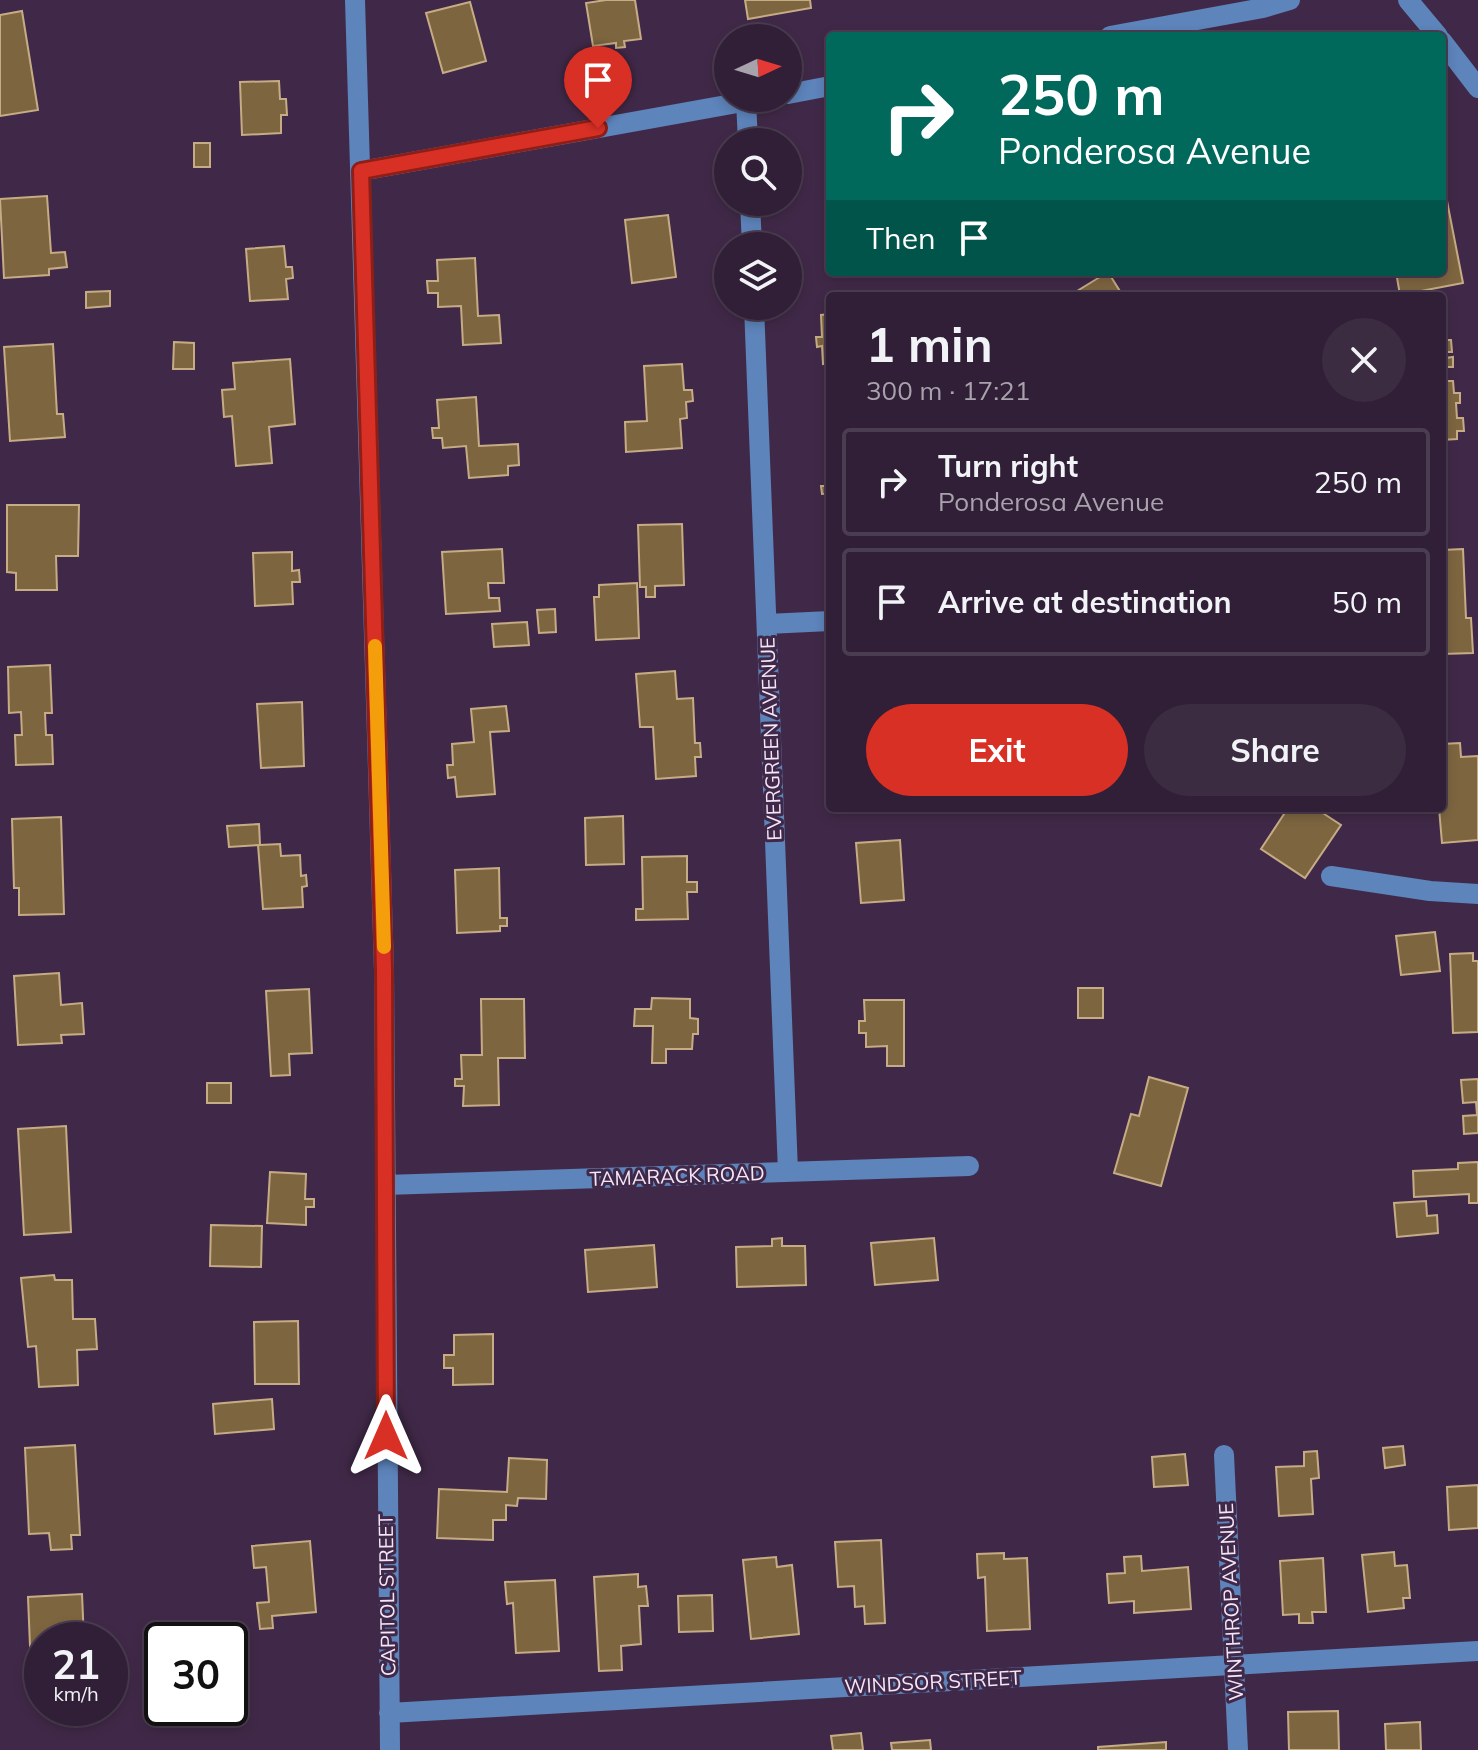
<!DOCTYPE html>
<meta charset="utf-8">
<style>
:root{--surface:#301f36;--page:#3c2c42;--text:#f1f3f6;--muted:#a8a2ad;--line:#4b3d51;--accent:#d93025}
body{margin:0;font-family:Mulish,sans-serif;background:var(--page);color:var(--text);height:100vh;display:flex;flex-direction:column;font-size:30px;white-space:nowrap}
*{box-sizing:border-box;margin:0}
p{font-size:26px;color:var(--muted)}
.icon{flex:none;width:44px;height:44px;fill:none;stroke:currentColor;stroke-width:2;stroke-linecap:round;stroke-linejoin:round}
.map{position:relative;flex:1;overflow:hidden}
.details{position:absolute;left:826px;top:292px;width:620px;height:520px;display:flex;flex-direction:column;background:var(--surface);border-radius:8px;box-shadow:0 4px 12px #0003,0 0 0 2px var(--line)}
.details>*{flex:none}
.guide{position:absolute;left:826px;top:32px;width:620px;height:244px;border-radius:8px;box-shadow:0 4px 12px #0003,0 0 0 2px var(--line);background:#00695c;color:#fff;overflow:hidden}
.needle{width:52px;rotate:86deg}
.buttons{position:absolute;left:714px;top:24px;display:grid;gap:16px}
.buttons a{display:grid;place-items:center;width:88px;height:88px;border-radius:50%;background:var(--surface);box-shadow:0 4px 12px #0003,0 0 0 2px var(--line);font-size:40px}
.speed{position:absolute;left:24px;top:1622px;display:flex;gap:16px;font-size:40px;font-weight:700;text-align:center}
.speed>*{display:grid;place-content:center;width:104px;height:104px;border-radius:50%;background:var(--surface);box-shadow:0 4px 12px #0003,0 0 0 2px var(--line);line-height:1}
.speed small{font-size:20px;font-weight:400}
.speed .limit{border:4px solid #111;border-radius:12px;background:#fff;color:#111}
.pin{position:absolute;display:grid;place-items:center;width:68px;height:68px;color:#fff;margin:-82px -34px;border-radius:50% 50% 50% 0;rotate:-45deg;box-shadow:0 0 8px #0007}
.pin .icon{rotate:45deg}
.me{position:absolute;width:88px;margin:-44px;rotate:0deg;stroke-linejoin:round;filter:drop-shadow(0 0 6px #0008)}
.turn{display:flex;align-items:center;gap:28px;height:168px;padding:0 40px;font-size:36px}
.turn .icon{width:104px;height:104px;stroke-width:2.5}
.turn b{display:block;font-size:56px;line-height:68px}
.then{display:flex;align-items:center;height:76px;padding:0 40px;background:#0003;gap:16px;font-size:30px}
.round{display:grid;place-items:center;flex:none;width:84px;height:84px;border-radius:42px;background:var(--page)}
.head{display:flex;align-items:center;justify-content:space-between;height:136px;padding:0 40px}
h1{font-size:48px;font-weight:700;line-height:60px}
.action{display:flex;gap:16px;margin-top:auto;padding:16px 40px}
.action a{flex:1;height:92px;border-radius:48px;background:var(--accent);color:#fff;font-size:32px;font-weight:700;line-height:92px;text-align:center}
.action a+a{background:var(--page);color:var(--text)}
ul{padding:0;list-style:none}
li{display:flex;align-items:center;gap:24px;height:108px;margin:0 16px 12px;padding:0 24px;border:4px solid var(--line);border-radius:8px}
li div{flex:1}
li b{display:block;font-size:30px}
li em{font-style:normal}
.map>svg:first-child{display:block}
.building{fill:#7d6540;stroke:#c6ac85;stroke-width:2}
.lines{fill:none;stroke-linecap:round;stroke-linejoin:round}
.minor{stroke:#5d84bb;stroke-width:20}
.route-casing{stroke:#8d1f18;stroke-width:20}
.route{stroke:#d93025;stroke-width:14}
.slow{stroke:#f59e0b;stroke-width:14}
.labels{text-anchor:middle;stroke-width:6;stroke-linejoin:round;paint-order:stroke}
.street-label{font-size:20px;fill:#f4e6f9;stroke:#402948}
</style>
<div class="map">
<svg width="1478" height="1750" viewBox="0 0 1478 1750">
<rect width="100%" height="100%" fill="#402948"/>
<!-- building -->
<path class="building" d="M606,0H635L641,39L624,41L625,47L616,48V43L593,46L586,3Z
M745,0H810L811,8L748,19Z
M470,2L486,61L443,73L426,13Z
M22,11L38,110L0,116V15Z
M279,81L280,99H286L287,115H281V133L242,135L240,82Z
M194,143H210V167H194Z
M47,196L51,253L65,252L67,267L49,269V275L4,278L0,199Z
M1447,201L1463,283L1400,295L1396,272H1442V202Z
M668,215L676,277L632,283L625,220Z
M284,246L286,267H292L293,278L286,279L288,299L250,301L246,249Z
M475,258L478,316L499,315L501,343L463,345L461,306L438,307V293H428L427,281H438L437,260Z
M1108,272L1123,296H1069Z
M110,291V306L86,308V292Z
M830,314V363L823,364L822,346L817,347L816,337H822L821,315Z
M1442,333L1444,340H1451L1452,352H1445V358L1453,357V367H1445L1446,381H1453L1454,393H1460V403H1456L1457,418H1463L1464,431H1457V439L1442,440Z
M174,342L194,343V369H173Z
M53,344L57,414H63L65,437L10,441L4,347Z
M290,359L295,424L269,427L272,463L236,466L232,416L224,417L222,390L235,389L233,363Z
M682,364L684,390H692L693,401L686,402L687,418L680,419L682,448L626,452L625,422L647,421L644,366Z
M476,397L479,446L518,444L519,465L508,466V475L469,478L466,446L443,448L442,438H433L432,428H439L437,400Z
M826,445H830V507V493L822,494L821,486H827Z
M7,505H79L78,556H56L57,590H16V573L7,572Z
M682,524L684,585L655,586V597H646V587H640L638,525Z
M502,549L504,583H488L489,598H499L500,611L446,614L442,552Z
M1463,549L1466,618H1471L1473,653L1442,654V550Z
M292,552V571L299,570L300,582H292L293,604L255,606L253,553Z
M637,583L639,638L596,640L594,597H599V585Z
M555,609L556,632L539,633L537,610Z
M527,622L529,645L494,647L492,624Z
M50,665L52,713H45L46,735H52L53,764L16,765L15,735H22L21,712L9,713L8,667Z
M675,671L677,699L693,698L695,743H700L701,757H695L696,776L656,779L653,727H640L636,674Z
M302,702L304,766L261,768L257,704Z
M506,706L509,731L490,732L495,794L457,797L455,777L448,778L447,765H453L452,744L474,742L471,709Z
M1460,743L1461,757L1478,756V840L1442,843L1439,808H1442V744Z
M1288,808H1315L1341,825L1305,878L1261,849Z
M623,816L624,864L586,865L585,818Z
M61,817L64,914L19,915V888H14L12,819Z
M259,824L260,845L280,844L281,856L300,855L301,876L306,875L307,886L302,887L303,907L263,909L258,845L229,847L227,826Z
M900,840L904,900L861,903L856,843Z
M687,856V882H697V892H687L688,919L636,920V909H643L642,857Z
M499,868L500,918H507V926H500V931L457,933L455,870Z
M1435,932L1440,971L1401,975L1396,936Z
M1473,953V961H1478V1032L1453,1033L1450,954Z
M59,973L61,1005L82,1003L84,1034L61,1035L62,1043L18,1045L14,976Z
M1078,988H1103V1018H1078Z
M309,989L312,1053L289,1054L290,1075L271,1076L266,991Z
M652,998L690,999V1018L698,1019V1034H693L692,1049H666V1063H652L653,1026H634L635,1009H651Z
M481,999H524L525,1058H498L499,1105L463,1106L464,1086H455V1079H462L461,1055H482Z
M864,1000H904V1066H887V1046L866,1047V1033H859V1021H865Z
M1149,1077L1188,1088L1161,1186L1114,1173L1131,1114L1139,1116Z
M1478,1079V1133L1464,1134L1463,1116L1477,1115L1476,1102L1463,1103L1461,1080Z
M207,1083H231V1103H207Z
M66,1126L71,1232L24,1235L18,1129Z
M1478,1162V1203H1469V1194L1414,1197L1413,1171L1458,1169V1163Z
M270,1172L306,1174L305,1199H314V1207H306V1225L267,1223Z
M1426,1201L1427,1216L1437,1215L1438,1233L1397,1237L1394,1203Z
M211,1225L262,1226L261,1267L210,1266Z
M782,1238V1246H805L806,1285L737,1287L736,1247L772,1246V1239Z
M934,1238L938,1280L875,1285L871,1243Z
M654,1245L657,1287L588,1292L585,1250Z
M54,1275L55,1280H72L73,1319H95L97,1349L77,1350L78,1385L39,1387L36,1346L28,1347L21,1278Z
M298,1321L299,1384H255L254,1322Z
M493,1334V1384L453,1385V1368H444V1355H454V1335Z
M272,1399L274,1429L215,1434L213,1404Z
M75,1445L80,1535H71L72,1549L51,1550L49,1533L29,1534L25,1448Z
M1403,1446L1405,1465L1385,1468L1383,1448Z
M1317,1451L1319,1478L1311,1479L1313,1514L1279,1516L1276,1467L1304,1466V1452Z
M1185,1454L1188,1485L1154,1487L1152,1457Z
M509,1458L547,1460L546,1499L518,1498L517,1506L506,1505V1520H493V1540L437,1538L439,1489L507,1492Z
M1478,1485V1528L1449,1530L1447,1487Z
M881,1540L885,1623L865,1624L864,1606L855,1607L854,1586L838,1587L835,1542Z
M310,1541L316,1612L272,1616L273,1628L260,1629L257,1603L269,1602L266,1567L254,1568L252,1546Z
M1394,1552L1395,1566L1407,1565L1410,1598H1403L1404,1608L1368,1612L1362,1555Z
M1004,1553V1559L1027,1558L1030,1629L987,1631L985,1577L978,1578L977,1554Z
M1141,1556L1142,1571L1188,1567L1191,1609L1134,1613V1601L1109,1603L1107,1574L1125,1573L1124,1557Z
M776,1557L777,1567L792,1565L799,1634L751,1639L743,1560Z
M1323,1558L1326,1612H1312L1313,1623H1299V1614L1283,1615L1280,1561Z
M638,1574V1587L646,1586L648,1606H639L641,1644L621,1646L622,1670L599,1671L594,1577Z
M555,1580L559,1651L516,1653L513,1603L507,1604L505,1582Z
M82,1594L84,1640H42V1694L32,1695L28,1597Z
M712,1595L713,1631L679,1632L678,1596Z
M1338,1711L1339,1750H1289L1288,1712Z
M1420,1722L1421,1750H1386L1385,1724Z
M861,1733L863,1750H833L831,1736Z
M930,1740L931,1750H892L891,1743Z
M1166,1742V1750H1098V1747Z"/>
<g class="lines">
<!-- minor -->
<path class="minor" d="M355,0L384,970L390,1750
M1408,0L1438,36
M1110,36L1263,8L1290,0
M1442,41L1478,88
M788,94L830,86
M746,101L748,142
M361,171L765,98
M750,202L752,246
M754,306L788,1172
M767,624L830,621
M1331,876L1430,891L1478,894
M385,1185L969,1166
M1224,1455L1238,1750
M389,1713L1478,1651"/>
</g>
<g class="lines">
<!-- route casing -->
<g class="route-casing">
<path id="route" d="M386,1436L384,970L361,171L598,128"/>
</g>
<!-- route -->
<use href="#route" class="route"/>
<!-- slow -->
<path class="slow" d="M375,646L384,947"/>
</g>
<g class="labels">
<!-- street labels -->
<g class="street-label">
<text transform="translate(771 739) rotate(-92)" y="7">EVERGREEN AVENUE</text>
<text transform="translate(677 1176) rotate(-2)" y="7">TAMARACK ROAD</text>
<text transform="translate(387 1595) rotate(-91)" y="7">CAPITOL STREET</text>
<text transform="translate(1231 1602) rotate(-93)" y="7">WINTHROP AVENUE</text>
<text transform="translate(933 1682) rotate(-3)" y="7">WINDSOR STREET</text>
</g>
</g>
</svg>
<div class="buttons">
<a><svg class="needle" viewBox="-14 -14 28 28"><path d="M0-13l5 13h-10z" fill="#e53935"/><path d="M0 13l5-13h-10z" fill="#a8a2ad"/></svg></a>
<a><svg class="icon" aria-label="search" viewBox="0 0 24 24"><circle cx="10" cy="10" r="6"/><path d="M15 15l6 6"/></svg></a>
<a><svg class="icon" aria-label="layers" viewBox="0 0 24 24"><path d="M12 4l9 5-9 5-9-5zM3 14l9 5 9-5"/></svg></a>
</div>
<div class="speed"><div>21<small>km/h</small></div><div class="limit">30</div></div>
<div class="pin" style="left:598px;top:128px;background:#d93025"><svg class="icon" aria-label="arrive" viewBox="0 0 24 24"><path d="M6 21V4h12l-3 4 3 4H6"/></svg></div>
<svg class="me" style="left:386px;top:1436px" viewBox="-20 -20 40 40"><path d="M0-17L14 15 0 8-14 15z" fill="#d93025" stroke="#fff" stroke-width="4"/></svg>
<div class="guide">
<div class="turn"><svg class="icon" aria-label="right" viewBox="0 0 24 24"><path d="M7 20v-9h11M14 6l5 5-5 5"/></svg><div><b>250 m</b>Ponderosa Avenue</div></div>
<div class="then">Then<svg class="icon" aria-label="arrive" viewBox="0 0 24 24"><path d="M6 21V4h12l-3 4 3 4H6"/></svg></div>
</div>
<section class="details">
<div class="head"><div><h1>1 min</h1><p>300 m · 17:21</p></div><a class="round"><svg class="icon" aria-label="close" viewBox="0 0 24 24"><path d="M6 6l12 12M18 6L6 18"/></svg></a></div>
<ul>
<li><svg class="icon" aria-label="right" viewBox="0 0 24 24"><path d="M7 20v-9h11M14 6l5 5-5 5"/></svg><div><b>Turn right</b><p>Ponderosa Avenue</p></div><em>250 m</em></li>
<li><svg class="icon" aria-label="arrive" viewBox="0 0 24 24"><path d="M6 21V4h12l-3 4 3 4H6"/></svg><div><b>Arrive at destination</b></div><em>50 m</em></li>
</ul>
<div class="action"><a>Exit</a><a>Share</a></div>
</section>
</div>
